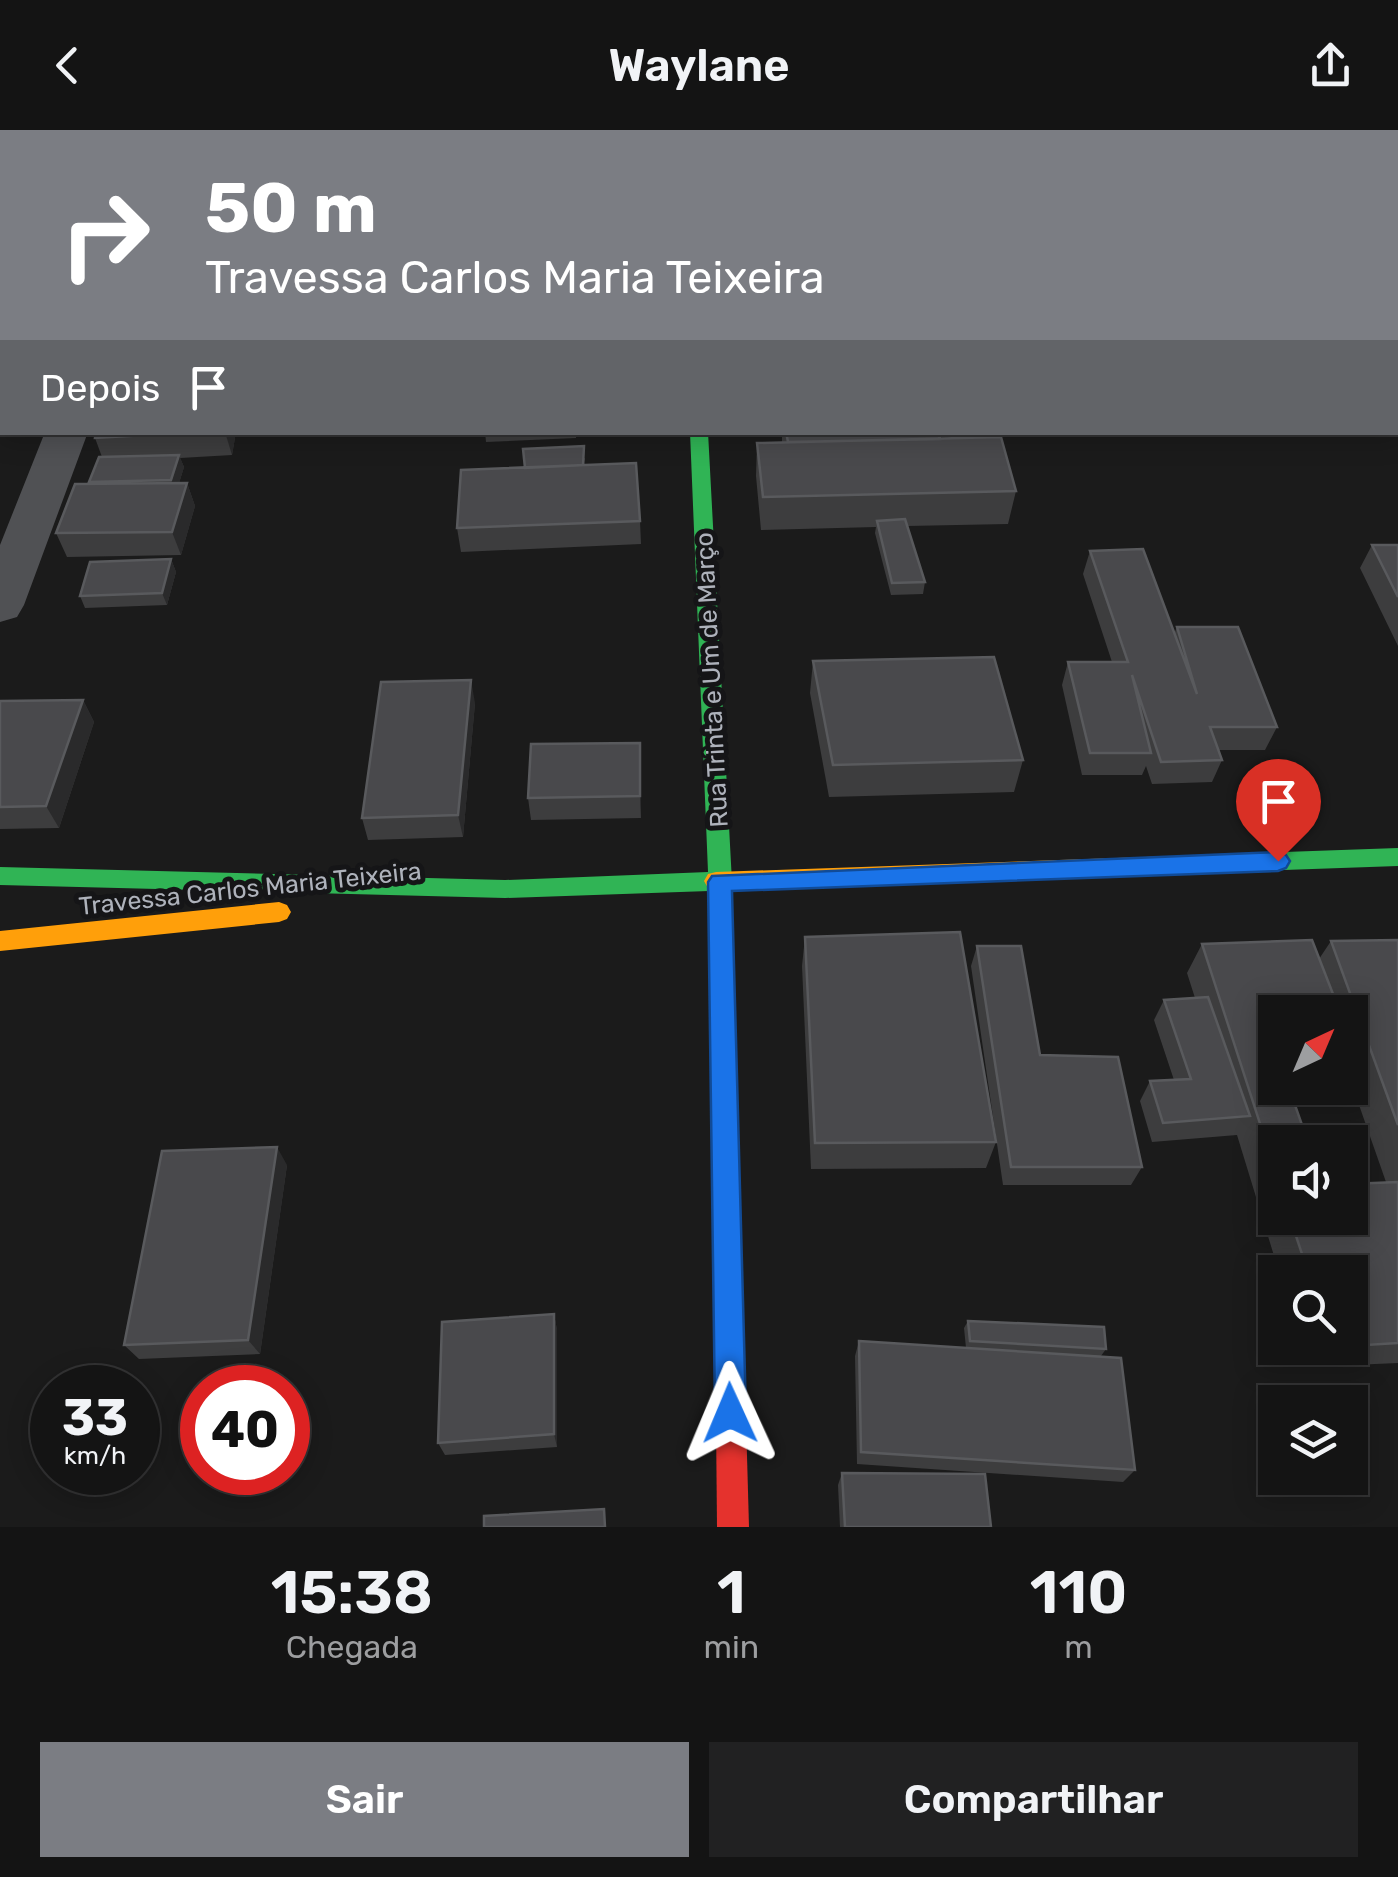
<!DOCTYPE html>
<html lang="pt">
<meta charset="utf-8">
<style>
:root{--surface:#141414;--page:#212122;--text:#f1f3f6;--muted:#9d9ea0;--line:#333334;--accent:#7b7d83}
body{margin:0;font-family:Rubik,sans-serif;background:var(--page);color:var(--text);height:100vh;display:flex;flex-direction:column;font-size:38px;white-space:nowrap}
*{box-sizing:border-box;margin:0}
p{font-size:32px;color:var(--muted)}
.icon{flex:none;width:55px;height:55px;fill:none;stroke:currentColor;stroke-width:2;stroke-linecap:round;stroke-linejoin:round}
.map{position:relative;height:1397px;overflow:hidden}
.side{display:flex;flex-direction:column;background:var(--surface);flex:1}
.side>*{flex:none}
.hud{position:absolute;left:0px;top:0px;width:1400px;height:305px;box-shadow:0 5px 25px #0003,0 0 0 2px var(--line);background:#7b7d83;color:#fff;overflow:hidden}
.needle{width:65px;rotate:44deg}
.fabs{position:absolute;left:1258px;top:865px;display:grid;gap:20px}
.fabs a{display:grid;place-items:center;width:110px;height:110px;border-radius:0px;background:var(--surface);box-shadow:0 5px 25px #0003,0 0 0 2px var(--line);font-size:50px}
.speed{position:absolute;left:30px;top:1235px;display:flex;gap:20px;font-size:50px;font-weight:700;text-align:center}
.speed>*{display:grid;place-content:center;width:130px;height:130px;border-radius:50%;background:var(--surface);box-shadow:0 5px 25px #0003,0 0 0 2px var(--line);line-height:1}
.speed small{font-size:25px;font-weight:400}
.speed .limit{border:15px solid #d22;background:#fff;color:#111}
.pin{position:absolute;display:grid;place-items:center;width:85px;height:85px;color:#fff;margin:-102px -42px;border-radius:50% 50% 50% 0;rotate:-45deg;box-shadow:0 0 10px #0007}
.pin .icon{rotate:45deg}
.me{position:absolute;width:110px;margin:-55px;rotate:359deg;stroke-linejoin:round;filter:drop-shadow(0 0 8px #0008)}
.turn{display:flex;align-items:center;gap:35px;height:210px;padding:0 40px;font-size:45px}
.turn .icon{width:130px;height:130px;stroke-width:2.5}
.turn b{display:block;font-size:70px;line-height:85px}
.then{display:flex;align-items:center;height:95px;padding:0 40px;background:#0003;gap:20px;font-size:38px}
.eta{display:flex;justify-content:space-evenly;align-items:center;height:170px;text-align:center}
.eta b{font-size:60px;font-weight:600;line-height:70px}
.primary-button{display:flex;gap:20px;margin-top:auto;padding:20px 40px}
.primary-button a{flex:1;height:115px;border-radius:0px;background:var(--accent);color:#fff;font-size:40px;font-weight:600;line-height:115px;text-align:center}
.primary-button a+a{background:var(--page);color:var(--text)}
header{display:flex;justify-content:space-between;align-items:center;height:130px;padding:0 40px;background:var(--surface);font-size:45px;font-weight:600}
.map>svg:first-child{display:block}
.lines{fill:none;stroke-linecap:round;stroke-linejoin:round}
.street{fill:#505154;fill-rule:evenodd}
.fast{fill:#30b455;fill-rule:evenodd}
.slow{fill:#ff9f0a;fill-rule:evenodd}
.jam{fill:#e5322d;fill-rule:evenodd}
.wall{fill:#3d3d3e;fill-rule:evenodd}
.shaded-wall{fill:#2a2a2b}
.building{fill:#49494c;stroke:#595a5d;stroke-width:2.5}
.route{fill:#1a73e8;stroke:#114b97;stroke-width:2.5}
.labels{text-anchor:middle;stroke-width:10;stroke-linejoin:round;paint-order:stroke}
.street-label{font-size:25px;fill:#aeb2bb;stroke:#151517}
</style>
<header><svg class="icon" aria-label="back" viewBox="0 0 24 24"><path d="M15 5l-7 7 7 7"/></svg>Waylane<svg class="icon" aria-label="share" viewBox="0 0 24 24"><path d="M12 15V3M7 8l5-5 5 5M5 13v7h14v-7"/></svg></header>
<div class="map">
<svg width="1398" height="1397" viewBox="0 0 1398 1397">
<rect width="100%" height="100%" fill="#1b1b1b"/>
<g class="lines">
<!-- street -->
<path class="street" d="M668,0H702V2H669Z
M45,302H88L24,475L17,487L0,492V415Z"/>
<!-- fast -->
<path class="fast" d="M690,302H708L732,752L743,1183L739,1193L729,1197L719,1193L715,1183L709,761L505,768L0,755V737L505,750L708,742Z
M1398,718V736L1174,744L1166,742L1163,735L1166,728L1174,726Z"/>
<!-- slow -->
<path class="slow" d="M1174,726L1182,728L1185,735L1182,742L1174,744L716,760L708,758L704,751L708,744L716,742Z
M279,772L287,775L291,782L287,789L279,792L0,821V801Z"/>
<!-- jam -->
<path class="jam" d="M729,1169L739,1173L743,1183L749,1397H717L715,1183L719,1173Z"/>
</g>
<!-- wall -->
<path class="wall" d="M0,0L2,2V50H0Z
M0,58H2V103H0Z
M0,220H2V275H0Z
M96,302H236L232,325L180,328L184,337L179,353H187L195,376L181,425L67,427L56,403L90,354L89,352L102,327L95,308Z
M485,302H576V308L486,312Z
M775,302H938L940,309L1016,361L1008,394L907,396L925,452L923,464L891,465L875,403L876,397L761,400L756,346L757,313L782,312V303Z
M585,328L584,335L640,391L641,414L461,422L457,398Z
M1372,415H1398V516L1360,438Z
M1090,421L1174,504L1177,497L1277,597L1265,620H1218L1222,630L1212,652L1152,654L1146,636L1142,645H1082L1062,555L1068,532H1112L1083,444Z
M171,429L176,442L167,475L85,478L80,466Z
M813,531L1023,630L1014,662L829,667L810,563Z
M83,570L94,592L59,698L0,699V571Z
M475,573L463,707L368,710L362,688Z
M640,613L641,688L531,690L528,668Z
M805,807L996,1012L986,1038L811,1039L802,836Z
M1398,810V1233L1308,1237L1302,1218H1350V1142H1279L1237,1005L1152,1012L1140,971L1150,951L1174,950L1154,890L1164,870L1195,868L1187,843L1202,814L1319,829L1331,811ZM1275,882H1350V957L1352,955L1386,1052L1350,1088H1275V1012L1293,970L1341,969L1350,958H1275Z
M977,816L1040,925L1142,1037L1131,1055H1003L971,836Z
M287,1035L260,1224L139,1229L124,1215Z
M554,1184L557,1200V1317L445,1325L438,1313Z
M968,1191L1106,1219L1101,1226L1135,1340L1123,1352L857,1334L855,1226L859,1211L966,1218L964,1198Z
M842,1343L991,1397H840L838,1355Z"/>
<!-- shaded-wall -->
<path class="shaded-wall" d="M225,302H236L232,325Z
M179,325L184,337L176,363L171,350Z
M187,353L195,376L181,425L172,402Z
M171,429L176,442L167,475L162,463Z
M471,550L475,573L463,707L458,685Z
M83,570L94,592L59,698L46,676Z
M640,613L641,635V688L640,666Z
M277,1017L287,1035L260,1224L248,1210Z
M554,1184L557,1200V1317L554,1304Z"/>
<!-- building -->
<path class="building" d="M0,0H104L103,2H2V27H0Z
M379,0H436L435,2H379Z
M533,0H638V2H532Z
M712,0H787V2H712Z
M838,0H905V2H839Z
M1039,0H1098L1099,2H1040Z
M1175,0H1210L1212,2H1176Z
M1216,0H1255L1257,2H1218Z
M1348,0H1385L1387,2H1350Z
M0,62H2V80H0Z
M0,220H2V251H0Z
M96,302H201L95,308Z
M786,302H938L940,309L788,312Z
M1001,307L1016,361L763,367L757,313Z
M584,316L583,335L525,338L523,319Z
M179,325L171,350L89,352L99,327Z
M636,333L640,391L457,398L461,340Z
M187,353L172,402L56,403L75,354Z
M905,389L925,452L892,453L877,391Z
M1372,415H1398V467Z
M1143,419L1197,564L1177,497H1238L1277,597H1210L1222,630L1161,632L1132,545L1151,623H1090L1068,532H1128L1090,421Z
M171,429L162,463L80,466L90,432Z
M994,527L1023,630L833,635L813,531Z
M471,550L458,685L362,688L381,552Z
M83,570L46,676L0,677V571Z
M640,613V666L528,668L531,614Z
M960,802L996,1012L815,1013L805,807Z
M1312,810L1340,882H1275V958H1289L1308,1012H1275V1040L1202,814Z
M1398,810V995L1331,811Z
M977,816H1021L1040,925L1118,927L1142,1037H1011Z
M1208,867L1250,986L1163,993L1150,951L1191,949L1164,870Z
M1350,909L1362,942H1350Z
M277,1017L248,1210L124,1215L162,1021Z
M1398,1052V1213L1350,1216V1142H1308L1290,1088H1350V1054Z
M554,1184V1304L438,1313L442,1192Z
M968,1191L1104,1197L1106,1219L970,1211Z
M859,1211L1121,1228L1135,1340L861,1322Z
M842,1343L985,1344L991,1397H845Z
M604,1379L605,1397H484V1386Z"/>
<!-- route -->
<path class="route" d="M1278,722L1286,725L1290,731L1286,738L1278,741L732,761L746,1283L741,1294L730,1298L720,1294L715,1283L708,752L712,746Z"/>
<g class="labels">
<!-- street labels -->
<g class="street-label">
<text transform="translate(711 550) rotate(-93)" y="9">Rua Trinta e Um de Março</text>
<text transform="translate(250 758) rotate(-6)" y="9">Travessa Carlos Maria Teixeira</text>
</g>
</g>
</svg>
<div class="fabs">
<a><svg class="needle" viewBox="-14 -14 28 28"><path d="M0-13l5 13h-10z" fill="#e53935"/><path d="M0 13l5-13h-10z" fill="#9d9ea0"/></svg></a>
<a><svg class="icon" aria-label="sound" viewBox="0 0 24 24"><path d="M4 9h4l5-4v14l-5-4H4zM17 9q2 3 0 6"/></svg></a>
<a><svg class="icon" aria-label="search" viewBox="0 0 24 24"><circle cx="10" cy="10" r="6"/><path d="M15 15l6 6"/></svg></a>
<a><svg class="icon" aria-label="layers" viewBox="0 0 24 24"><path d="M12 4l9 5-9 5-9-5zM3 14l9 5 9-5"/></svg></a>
</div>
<div class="speed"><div>33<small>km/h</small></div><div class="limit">40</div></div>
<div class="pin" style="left:1278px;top:731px;background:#d93025"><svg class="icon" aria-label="arrive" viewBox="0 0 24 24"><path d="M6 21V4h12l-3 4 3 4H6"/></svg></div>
<svg class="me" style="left:730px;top:1283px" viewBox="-20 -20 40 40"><path d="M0-17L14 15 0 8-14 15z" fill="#1a73e8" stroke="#fff" stroke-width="4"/></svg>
<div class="hud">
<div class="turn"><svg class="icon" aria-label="right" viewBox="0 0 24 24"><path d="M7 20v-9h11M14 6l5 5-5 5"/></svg><div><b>50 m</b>Travessa Carlos Maria Teixeira</div></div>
<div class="then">Depois<svg class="icon" aria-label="arrive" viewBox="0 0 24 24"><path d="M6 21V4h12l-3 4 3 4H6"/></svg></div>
</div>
</div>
<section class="side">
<div class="eta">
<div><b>15:38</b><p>Chegada</p></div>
<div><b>1</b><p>min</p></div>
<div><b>110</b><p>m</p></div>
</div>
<div class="primary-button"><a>Sair</a><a>Compartilhar</a></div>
</section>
